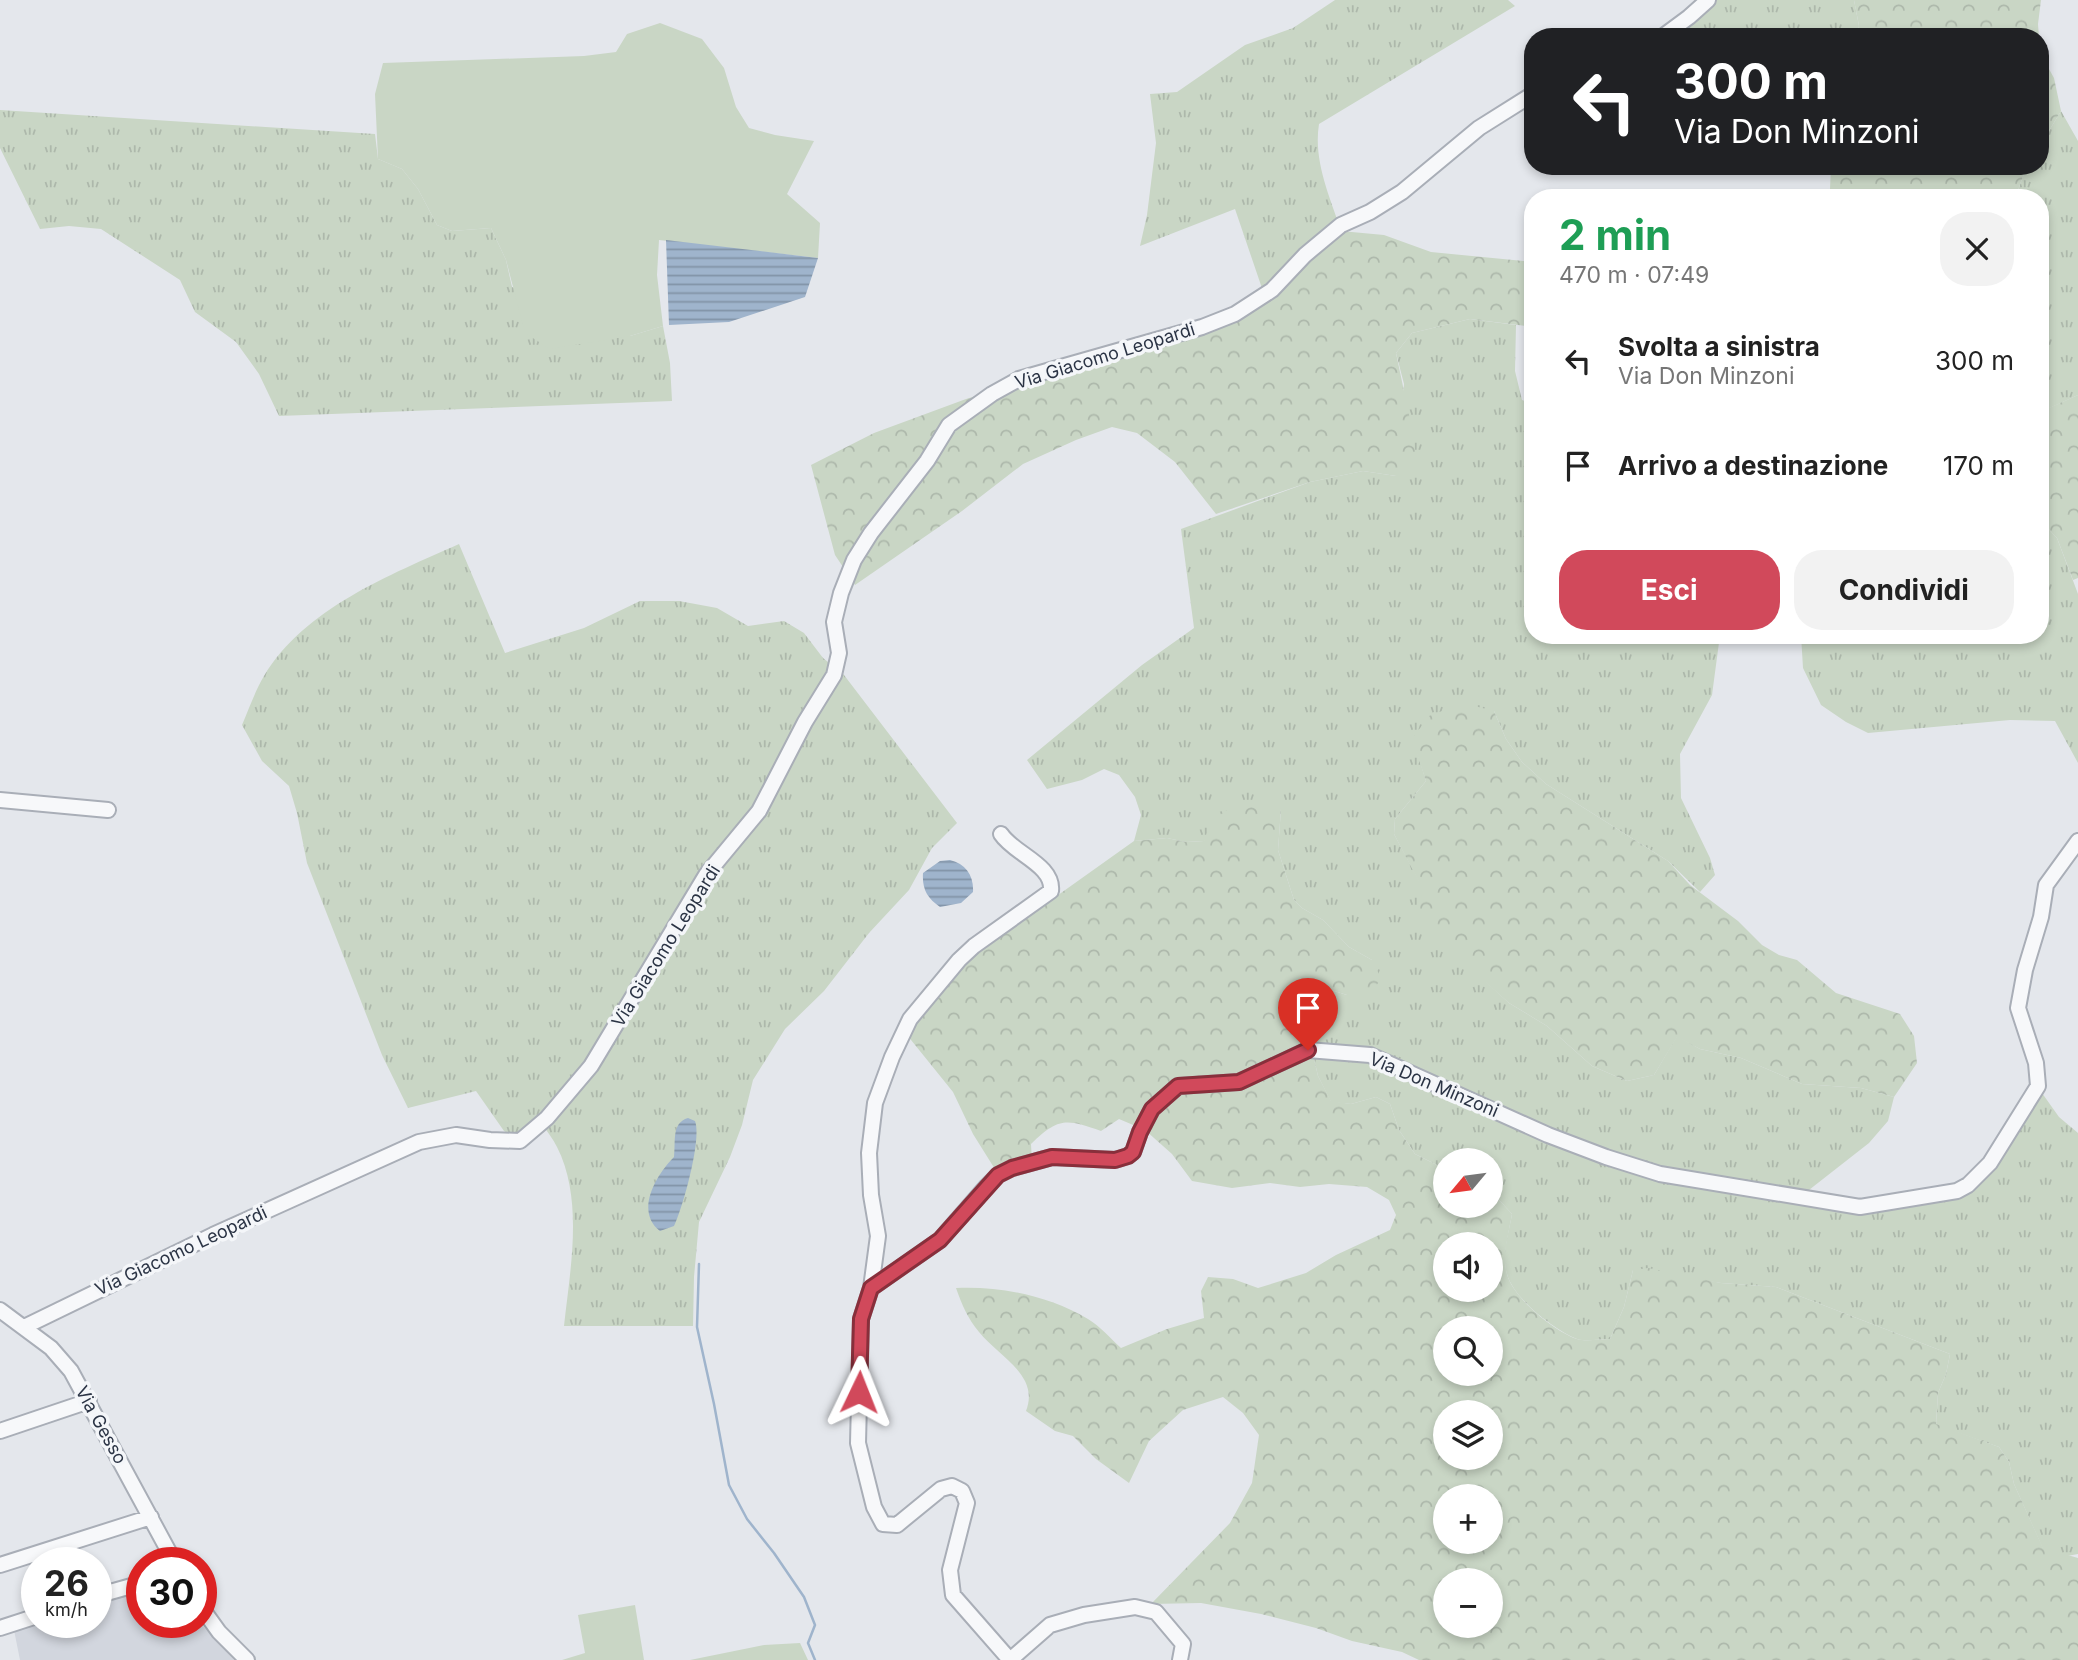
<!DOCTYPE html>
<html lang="it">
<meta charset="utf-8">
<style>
:root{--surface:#fff;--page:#f2f2f2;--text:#222;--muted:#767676;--accent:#d1495b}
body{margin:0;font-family:Inter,sans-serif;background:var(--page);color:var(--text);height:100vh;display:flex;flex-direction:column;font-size:26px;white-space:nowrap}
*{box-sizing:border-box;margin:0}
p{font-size:23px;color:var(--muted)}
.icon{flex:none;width:38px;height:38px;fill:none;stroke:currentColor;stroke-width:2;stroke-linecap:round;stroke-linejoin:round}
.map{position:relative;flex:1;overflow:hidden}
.panel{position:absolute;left:1524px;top:189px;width:525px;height:455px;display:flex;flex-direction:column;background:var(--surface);border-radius:28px;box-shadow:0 4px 10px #0003}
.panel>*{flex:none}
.banner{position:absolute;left:1524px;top:28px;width:525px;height:147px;border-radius:28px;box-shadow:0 4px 10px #0003;background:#202124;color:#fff;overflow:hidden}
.needle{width:46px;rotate:241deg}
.fabs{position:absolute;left:1433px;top:1148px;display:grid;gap:14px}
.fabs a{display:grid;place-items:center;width:70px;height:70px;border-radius:50%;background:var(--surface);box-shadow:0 4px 10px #0003;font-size:35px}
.speed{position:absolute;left:21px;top:1547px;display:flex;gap:14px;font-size:35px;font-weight:700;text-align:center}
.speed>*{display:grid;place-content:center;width:91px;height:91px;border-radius:50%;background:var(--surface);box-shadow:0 4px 10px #0003;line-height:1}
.speed small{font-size:18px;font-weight:400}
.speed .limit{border:10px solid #d22;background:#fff;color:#111}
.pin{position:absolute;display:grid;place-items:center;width:60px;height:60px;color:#fff;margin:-72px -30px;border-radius:50% 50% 50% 0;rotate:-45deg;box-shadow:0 0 7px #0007}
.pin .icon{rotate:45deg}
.me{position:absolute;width:77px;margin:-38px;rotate:2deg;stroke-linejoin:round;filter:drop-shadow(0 0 5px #0008)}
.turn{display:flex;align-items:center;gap:24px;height:147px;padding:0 35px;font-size:32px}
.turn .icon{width:91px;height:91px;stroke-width:2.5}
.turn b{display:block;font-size:49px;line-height:60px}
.round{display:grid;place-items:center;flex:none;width:74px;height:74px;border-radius:28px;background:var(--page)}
.headline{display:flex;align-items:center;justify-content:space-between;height:119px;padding:0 35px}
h1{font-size:42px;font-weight:700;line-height:52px;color:#1e9e55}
.cta{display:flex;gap:14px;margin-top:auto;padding:14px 35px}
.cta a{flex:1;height:80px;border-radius:28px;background:var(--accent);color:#fff;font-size:28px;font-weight:700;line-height:80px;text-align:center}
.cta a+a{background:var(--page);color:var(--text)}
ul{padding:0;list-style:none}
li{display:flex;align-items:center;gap:21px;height:105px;padding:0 35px}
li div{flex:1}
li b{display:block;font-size:26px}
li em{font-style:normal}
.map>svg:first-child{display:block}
.built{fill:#d2d6de}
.grass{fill:url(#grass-tufts)}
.forest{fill:url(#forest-crowns);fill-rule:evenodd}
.park{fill:#c9d6c5}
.water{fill:url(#water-rules)}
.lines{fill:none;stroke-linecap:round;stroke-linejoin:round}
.stream{stroke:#9fb4cc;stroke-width:2.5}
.minor-casing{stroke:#a9aeb7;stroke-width:18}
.minor{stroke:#f7f8fa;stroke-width:14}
.route-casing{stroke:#882f3b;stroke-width:18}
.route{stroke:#d1495b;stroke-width:12}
.labels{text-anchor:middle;stroke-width:7;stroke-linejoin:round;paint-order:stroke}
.street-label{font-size:18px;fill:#2b3445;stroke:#f4f6f9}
</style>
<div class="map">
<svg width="2078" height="1660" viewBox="0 0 2078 1660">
<defs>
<pattern id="grass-tufts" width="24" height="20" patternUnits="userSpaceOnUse" patternTransform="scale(1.75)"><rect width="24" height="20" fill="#c9d6c5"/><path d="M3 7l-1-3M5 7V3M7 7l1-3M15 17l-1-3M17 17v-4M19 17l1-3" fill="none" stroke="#adb8ab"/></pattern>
<pattern id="forest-crowns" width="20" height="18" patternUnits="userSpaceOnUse" patternTransform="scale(1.75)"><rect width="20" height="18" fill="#c9d6c5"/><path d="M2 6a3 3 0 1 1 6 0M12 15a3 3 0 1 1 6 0" fill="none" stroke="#adb8ab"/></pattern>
<pattern id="water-rules" width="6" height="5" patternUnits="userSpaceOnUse" patternTransform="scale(1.75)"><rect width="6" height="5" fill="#9fb4cc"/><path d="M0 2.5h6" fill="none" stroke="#8293a7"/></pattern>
</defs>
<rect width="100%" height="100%" fill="#e4e7ec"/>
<!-- built -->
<path class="built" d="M142,1588V1622H199L234,1660H20L14,1630L38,1622H96V1603Z"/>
<!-- grass -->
<path class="grass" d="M1335,0H1508L1515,6L1319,124C1313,161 1330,197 1341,231L1266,300L1235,209L1140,246L1147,215L1156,143L1150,94L1177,92L1245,45L1293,28Z
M1712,0H1854L1859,26L1857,37H1693L1686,21Z
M0,110L375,134L378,159L402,169L418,189L437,225L452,231L491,228L506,260L512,287L630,336L663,326L670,363L672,401L279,416L259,374L236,342L195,312L180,280L101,229L69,226L40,229L0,148Z
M2061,111L2078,141V395L2041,412L2040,198H2015L2027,166H2040L2041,144Z
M1470,319L1516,325L1515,371L1522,400L1533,404V635H1720L1712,695L1680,754L1681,798L1710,858L1715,875L1700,892L1668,861L1546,784L1522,762L1506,739L1494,711L1413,739L1426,781L1395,819L1394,834L1461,959L1509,1003L1547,1026L1592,1066L1627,1081L1654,1075L1677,1036L1700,1049L1741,1058L1802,1084L1861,1088L1894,1097L1888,1121L1869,1143L1800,1197L1833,1207L1968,1188L2037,1086L2059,1117L2078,1133V1554L2067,1556L2043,1549L2014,1484L2009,1462L1999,1447L1936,1425L1938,1393L1946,1374L1950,1354L1776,1287L1721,1283L1633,1270L1624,1307L1610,1339C1600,1339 1586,1342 1577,1339C1554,1330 1513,1298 1507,1274C1501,1255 1509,1232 1512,1214L1491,1191V1160H1446L1445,1169L1415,1154L1399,1130L1390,1104L1376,1097L1351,1104L1331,1102L1318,1076L1301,1003L1318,986L1347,995L1372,960L1349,947L1323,920L1302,908L1294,900L1278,850L1281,809L1204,841L1186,842L1167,838L1134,841L1141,815L1135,797L1119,775L1104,769L1082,780L1047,789L1027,760L1142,665L1194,628L1181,529L1310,482L1363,471L1396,476L1404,384L1396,353L1412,333Z
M2041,521L2057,538L2078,594V763L2055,721L2010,720L1868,733L1846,722L1821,705L1803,668L1801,635H2040Z
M459,544L505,653L584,628L640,601H679L717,608L748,626L784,621L804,633L823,658L844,675L957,823L932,848L909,890L869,933L824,991L785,1029L753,1080L742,1125L730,1157L699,1222L694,1277L693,1326H564C570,1270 584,1200 557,1147C553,1139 547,1131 542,1124L524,1145L504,1131L476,1091L408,1108L382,1055L307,863L297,813L289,786L262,761L242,725C249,709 255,691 264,676C305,608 390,575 459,544Z"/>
<!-- forest -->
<path class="forest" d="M1854,0H2041L2038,24L2039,37H1857L1859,26Z
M2040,53L2054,78L2061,111L2041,144Z
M1831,166H2027L2015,198H1832L1830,189Z
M1341,231L1384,235L1431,252L1533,262V327L1470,319L1412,333L1396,353L1413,434L1416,459L1396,476L1363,471L1310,482L1216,514L1175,462L1137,433L1112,427L1076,440L1023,464L962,511L855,585L835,555L811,465L874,433L966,399L1069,368L1190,338L1232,320Z
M2078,395V578L2073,580L2057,538L2041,521L2040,412Z
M1463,703L1494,711L1506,739L1522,762L1546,784L1668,861L1690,885L1738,921L1762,945L1779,955L1797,960L1836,993L1900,1014L1914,1036L1917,1063L1894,1097L1861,1088L1802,1084L1741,1058L1700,1049L1677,1037L1654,1075L1627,1081L1592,1066L1547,1026L1509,1003L1432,935L1417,904L1419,882L1394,834L1395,819L1426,781L1412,739L1429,716Z
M1263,802L1281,809L1278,850L1294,900L1302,908L1323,920L1349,947L1372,960L1381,978L1370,996L1347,995L1318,986L1301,1003L1318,1076L1331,1101L1351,1104L1376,1097L1390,1104L1399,1130L1415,1154L1445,1169L1446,1206H1491V1191L1512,1214C1509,1232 1502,1255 1507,1274C1513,1298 1554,1331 1577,1339C1586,1342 1600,1339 1610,1339L1624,1307L1633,1270L1648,1268L1721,1283L1776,1287L1950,1354L1946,1374L1938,1393L1936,1424L1999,1447L2009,1462L2014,1484L2043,1548L2078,1558V1660H1419L1402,1652L1352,1641L1316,1628L1261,1614L1201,1603L1151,1604L1230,1523L1252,1483L1259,1435L1243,1413L1223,1397L1183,1410L1149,1441L1129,1483L1096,1459L1073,1436L1055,1431L1026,1411C1040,1375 999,1357 979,1332C968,1319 962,1305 956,1288C1002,1286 1049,1296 1088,1319C1100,1326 1111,1339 1121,1348L1167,1329L1204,1318L1201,1291L1208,1277L1233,1279L1258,1288L1306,1273L1336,1255L1390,1230L1396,1215L1389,1200L1367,1187L1329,1184L1300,1187L1270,1183L1232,1188L1192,1181L1172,1154L1145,1130L1119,1119L1101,1131C1066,1119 1059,1117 1031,1144L1032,1162L998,1174L973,1134L953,1092L907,1035L912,1022L978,952L1134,841L1167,838L1186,842L1204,841L1214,813ZM1446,1244H1491V1290H1446ZM1446,1328H1491V1374H1446ZM1446,1412H1491V1458H1446ZM1446,1496H1491V1542H1446ZM1446,1580H1491V1626H1446Z"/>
<!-- park -->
<path class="park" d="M660,23L702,39L724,68L736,107L749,128L775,135L814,141L787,194L820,223L818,258L659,240L657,275L663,326L630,336L550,349L525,333L506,260L491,228L452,231L437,225L418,189L402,169L378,159L375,94L383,63L584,56L616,52L627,34Z
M635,1605L644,1660H562L585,1653L578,1615Z
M800,1643L808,1660H690L764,1645Z"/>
<!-- water -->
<path class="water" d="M666,240L818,258L805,297L729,322L669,325Z
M950,860C966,864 974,876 973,892L961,903L940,907C927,898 922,889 923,873L940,861Z
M688,1118L695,1121C702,1139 683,1207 674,1226L660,1231C634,1211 657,1174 674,1157C676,1142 671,1123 688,1118Z"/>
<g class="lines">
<!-- stream -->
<path class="stream" d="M699,1264L697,1327L714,1404L729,1485L747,1519L774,1553L804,1597L815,1625L808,1643L815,1660"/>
<!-- minor casing -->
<g class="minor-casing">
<path id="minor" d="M1662,37L1689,17L1708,0
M0,800L108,810
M871,1288L878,1236L871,1195L869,1153L875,1103L892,1057L910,1019L959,960L974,946L1051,891C1054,865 1014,854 1001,834
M0,1310L51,1348L71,1371L175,1563
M24,1327L213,1235L419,1142L456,1135L490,1140L520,1141L547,1118L591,1066L706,875L759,811L805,722L834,675L839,653L834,622L841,593L854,560L871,533L927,461L949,425L992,394L1019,379L1202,327L1235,314L1272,290L1305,255L1341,225L1370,212L1402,192L1479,128L1533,94
M0,1431L89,1401
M0,1565L151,1517
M96,1596L142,1583
M201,1607L219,1632L247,1660
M0,1628L37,1616
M1010,1660L953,1595L950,1570L967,1503L962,1491L952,1486L941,1489L897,1525L883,1524L874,1507L858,1443L861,1319L871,1288L940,1240L987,1186L998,1175L1012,1168L1052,1157L1115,1160L1128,1156L1133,1152L1140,1132L1152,1109L1178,1086L1239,1082L1308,1050L1370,1055L1548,1135L1606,1157L1660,1174L1860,1207L1957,1191L1968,1185L1990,1163L2038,1086L2036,1063L2018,1008L2025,970L2041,917L2046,885L2078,841
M1010,1660L1050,1625L1084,1615L1135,1607L1156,1612L1183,1644L1180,1660"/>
</g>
<!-- minor -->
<use href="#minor" class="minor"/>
</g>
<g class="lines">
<!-- route casing -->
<g class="route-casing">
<path id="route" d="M859,1392L861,1319L871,1288L940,1240L998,1175L1012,1168L1052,1157L1115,1160L1128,1156L1133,1152L1140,1132L1152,1109L1178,1086L1239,1082L1308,1050"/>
</g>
<!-- route -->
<use href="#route" class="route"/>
</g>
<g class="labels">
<!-- street labels -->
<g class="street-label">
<text transform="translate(1105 356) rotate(-17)" y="6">Via Giacomo Leopardi</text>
<text transform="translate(666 946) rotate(-58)" y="6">Via Giacomo Leopardi</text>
<text transform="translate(1434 1085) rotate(23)" y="6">Via Don Minzoni</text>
<text transform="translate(181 1251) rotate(-25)" y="6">Via Giacomo Leopardi</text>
<text transform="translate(101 1425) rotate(61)" y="6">Via Gesso</text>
</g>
</g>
</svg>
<div class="fabs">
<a><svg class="needle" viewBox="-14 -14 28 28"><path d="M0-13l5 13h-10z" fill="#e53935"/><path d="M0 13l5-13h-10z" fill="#767676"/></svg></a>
<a><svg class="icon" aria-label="sound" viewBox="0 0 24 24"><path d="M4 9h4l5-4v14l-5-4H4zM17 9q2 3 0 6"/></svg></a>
<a><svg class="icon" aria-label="search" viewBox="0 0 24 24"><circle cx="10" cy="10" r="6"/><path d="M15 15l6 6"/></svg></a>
<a><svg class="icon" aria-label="layers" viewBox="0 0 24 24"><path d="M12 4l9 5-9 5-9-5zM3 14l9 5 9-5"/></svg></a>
<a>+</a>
<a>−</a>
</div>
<div class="speed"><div>26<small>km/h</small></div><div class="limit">30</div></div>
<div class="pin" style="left:1308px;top:1050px;background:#d93025"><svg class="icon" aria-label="arrive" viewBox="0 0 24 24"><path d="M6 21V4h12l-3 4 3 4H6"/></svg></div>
<svg class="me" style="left:859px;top:1392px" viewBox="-20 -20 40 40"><path d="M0-17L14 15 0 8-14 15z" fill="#d1495b" stroke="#fff" stroke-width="4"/></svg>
<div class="banner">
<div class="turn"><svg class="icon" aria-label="left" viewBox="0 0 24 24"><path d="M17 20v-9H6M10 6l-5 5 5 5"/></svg><div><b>300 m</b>Via Don Minzoni</div></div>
</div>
<section class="panel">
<div class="headline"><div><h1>2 min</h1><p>470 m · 07:49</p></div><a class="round"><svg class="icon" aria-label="close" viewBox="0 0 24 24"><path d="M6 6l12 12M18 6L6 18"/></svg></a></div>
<ul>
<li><svg class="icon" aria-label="left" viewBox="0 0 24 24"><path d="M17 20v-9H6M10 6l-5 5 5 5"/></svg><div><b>Svolta a sinistra</b><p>Via Don Minzoni</p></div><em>300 m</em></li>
<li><svg class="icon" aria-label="arrive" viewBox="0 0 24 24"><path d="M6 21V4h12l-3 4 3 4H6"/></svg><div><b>Arrivo a destinazione</b></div><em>170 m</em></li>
</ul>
<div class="cta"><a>Esci</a><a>Condividi</a></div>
</section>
</div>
